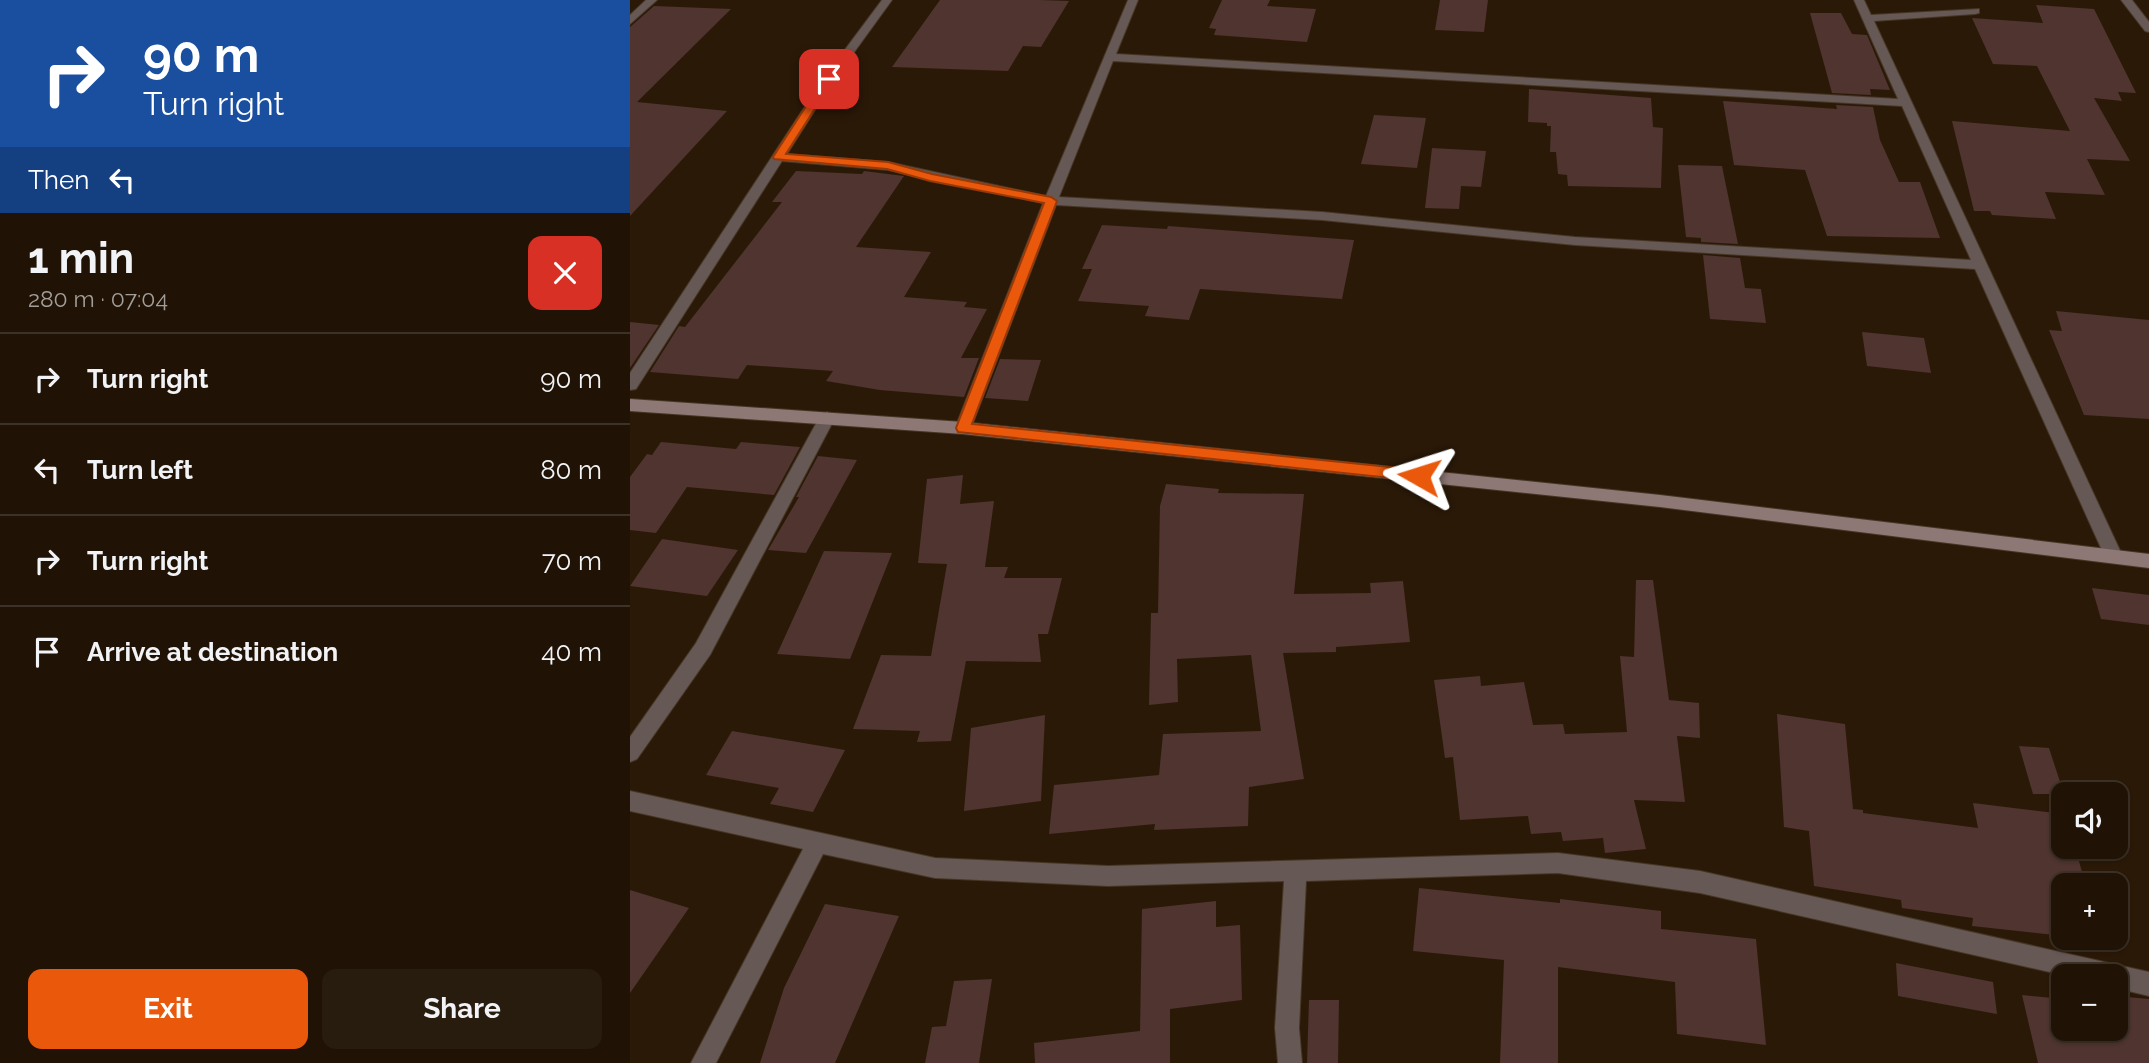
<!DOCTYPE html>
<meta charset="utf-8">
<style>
:root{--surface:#201305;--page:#281c0f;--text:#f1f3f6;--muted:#a29e9a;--line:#3d3227;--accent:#ea580c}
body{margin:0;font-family:Raleway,sans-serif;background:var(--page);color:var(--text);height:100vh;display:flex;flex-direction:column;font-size:26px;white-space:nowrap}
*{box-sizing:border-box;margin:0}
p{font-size:23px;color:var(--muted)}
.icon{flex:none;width:38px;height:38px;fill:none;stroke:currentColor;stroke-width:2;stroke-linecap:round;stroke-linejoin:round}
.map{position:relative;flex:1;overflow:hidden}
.drawer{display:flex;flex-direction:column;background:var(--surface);width:630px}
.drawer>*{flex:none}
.guide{background:#1a4fa0;color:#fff;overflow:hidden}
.buttons{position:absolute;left:1421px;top:782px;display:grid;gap:14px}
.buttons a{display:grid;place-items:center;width:77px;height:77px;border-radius:14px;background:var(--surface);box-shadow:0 2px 5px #0004,0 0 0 2px var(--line);font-size:35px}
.pin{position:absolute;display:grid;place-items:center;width:60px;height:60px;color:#fff;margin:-30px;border-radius:14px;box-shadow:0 4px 10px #0006}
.me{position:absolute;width:77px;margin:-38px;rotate:276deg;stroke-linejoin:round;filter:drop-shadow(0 0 5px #0008)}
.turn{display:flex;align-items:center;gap:24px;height:147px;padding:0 28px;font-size:32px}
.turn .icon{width:91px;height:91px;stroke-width:2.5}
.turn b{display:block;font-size:49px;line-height:60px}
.then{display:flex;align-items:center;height:66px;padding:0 28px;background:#0003;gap:14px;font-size:26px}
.round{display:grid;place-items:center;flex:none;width:74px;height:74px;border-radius:14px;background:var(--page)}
.summary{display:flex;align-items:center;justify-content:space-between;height:119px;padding:0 28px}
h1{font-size:42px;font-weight:700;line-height:52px}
.cta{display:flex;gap:14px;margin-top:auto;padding:14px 28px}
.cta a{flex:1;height:80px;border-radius:14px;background:var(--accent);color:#fff;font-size:28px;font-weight:700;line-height:80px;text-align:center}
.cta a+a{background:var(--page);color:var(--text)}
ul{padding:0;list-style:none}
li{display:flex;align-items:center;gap:21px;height:91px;padding:0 28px;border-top:2px solid var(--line)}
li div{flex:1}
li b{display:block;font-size:26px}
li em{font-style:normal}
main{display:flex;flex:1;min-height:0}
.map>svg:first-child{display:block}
.building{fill:#4f342f}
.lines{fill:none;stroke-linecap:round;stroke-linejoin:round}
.street-casing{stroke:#473625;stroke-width:2}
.secondary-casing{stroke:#473625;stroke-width:2}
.street{fill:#655855;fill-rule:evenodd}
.secondary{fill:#8e7875;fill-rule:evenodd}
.route{fill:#ea580c;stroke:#983908;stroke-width:2}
</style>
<main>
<section class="drawer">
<div class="guide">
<div class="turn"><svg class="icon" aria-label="right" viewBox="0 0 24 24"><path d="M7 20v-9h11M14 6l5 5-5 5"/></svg><div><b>90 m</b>Turn right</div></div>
<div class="then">Then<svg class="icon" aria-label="left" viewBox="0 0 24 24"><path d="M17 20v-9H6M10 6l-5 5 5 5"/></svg></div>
</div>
<div class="summary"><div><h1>1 min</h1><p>280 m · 07:04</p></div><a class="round" style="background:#d93025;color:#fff"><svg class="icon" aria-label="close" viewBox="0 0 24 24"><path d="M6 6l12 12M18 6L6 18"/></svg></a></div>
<ul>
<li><svg class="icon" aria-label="right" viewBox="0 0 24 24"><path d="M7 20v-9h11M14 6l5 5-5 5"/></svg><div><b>Turn right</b></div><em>90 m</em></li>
<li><svg class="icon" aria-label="left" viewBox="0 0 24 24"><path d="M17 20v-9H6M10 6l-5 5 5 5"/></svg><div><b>Turn left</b></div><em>80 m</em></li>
<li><svg class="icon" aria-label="right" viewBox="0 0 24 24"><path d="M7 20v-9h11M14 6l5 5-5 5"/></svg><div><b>Turn right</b></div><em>70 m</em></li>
<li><svg class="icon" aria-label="arrive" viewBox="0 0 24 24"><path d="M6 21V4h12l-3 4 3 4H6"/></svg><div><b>Arrive at destination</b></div><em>40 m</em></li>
</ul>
<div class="cta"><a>Exit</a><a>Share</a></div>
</section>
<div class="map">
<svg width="1519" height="1063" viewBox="0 0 1519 1063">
<rect width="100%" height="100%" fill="#2b1907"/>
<!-- building -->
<path class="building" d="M310,0H410L439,1L411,47L393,46L378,71L262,67Z
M592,0H640L637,6L686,9L677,42L584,35L586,29L579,28Z
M810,0H858L854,32L805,30Z
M1406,5L1464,9L1506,93L1488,92L1492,101L1464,98L1500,161L1457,159L1475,195L1415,192L1426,219L1362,215L1360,211H1344L1322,121L1440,131L1407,66L1363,64L1342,18L1413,23Z
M24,6L101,9L7,102L97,111L0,216V27Z
M1180,13H1211L1222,34L1237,35L1260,90L1240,89L1241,95L1202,93Z
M899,89L1021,98L1023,127L1033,128L1031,188L938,186L937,175L928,174L926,152H920L921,126H917V123L898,122Z
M1093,101L1207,109L1206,105L1243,107L1250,140L1269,182H1290L1310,238L1197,236L1175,170L1104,165Z
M744,115L796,118L787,168L731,164Z
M802,148L856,151L851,187L831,186L829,209L795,208Z
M1048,165L1092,166L1108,244L1071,242V238L1056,237Z
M166,171L232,174L234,171L274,176L226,247L301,252L274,297L337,302L334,307L357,309L331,358H349L334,397L250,390L196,381L203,371L117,365L108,379L20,372L49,326L55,327L152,202H142Z
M472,225L537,229L538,226L724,240L712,299L570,289L559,320L515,316L519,306L448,301L462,269H452Z
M1073,255L1110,258L1115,288L1131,289L1136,323L1080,319Z
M1426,311L1519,320V419L1454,415L1419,330L1432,331Z
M0,322L29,325L0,368Z
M1232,332L1294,338L1301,373L1237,366Z
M370,359L411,360L398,401L355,398Z
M31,442L106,449L111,442L170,447L144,495L57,487L26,533L0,530V477L17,454L22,455Z
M188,456L227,460L176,553L138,550L169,497H166Z
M333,475L330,504L364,501L355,567H378L374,578H432L418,634H408L411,662L336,661L321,741L287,742L290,731L223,729L251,655L301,656L317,564L288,563L297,479Z
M536,484L589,489L588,493L674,494L664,594L741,593L740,583L773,581L780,642L706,647V652L653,653L674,779L619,787L618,826L524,830L525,824L419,834L424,785L529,775L533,734L631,731L621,655L547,659L548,702L519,705L521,613H528L530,506Z
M32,539L108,550L77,596L0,586Z
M194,551L262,553L220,659L147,654Z
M1006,580H1023L1039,700L1069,703L1070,738L1047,736L1055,802L1004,800L1016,849L975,853L973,838L933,841L931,832L901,834L898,816L830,820L823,757L815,758L804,680L850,676L851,686L894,682L903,725L933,724L935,734L997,732L990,656L1004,657Z
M1462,588L1519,595V625L1471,619Z
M1147,714L1215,724L1223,809L1233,810V813L1348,828L1343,803L1433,814V847H1445L1456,886H1433V936L1342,926L1343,918L1272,908L1271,900L1184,886L1179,831L1154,827Z
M415,715L411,801L334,811L341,728Z
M102,731L215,750L183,812L140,804L149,788L76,775Z
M1389,746L1419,748L1434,794H1403Z
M789,888L930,903V899L1031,911V929L1126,939L1136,1045L1047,1034L1045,982L928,967V1063H870L874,960L783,951Z
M0,890L59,908L0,993Z
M586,901V927L610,925L612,1000L540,1009V1063H405L404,1043L510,1031L512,909Z
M195,904L269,916L205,1063H130L154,988Z
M1266,963L1363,982L1367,1014L1268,996Z
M362,979L349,1063H295L302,1027L316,1026L324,981Z
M1392,995L1433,999V1029H1486V996L1519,999V1063H1408Z
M679,1000H709L708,1063H677Z"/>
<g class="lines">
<!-- street casing -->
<g class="street-casing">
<path id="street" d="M16,0H27L0,24V15Z
M252,0H262L204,80L157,154L258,162L416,196L498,0H508L486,54L1268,99L1224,0H1234L1241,15L1349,9V13L1345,14L1244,21L1493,557L1490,562H1478L1475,557L1345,269L945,245L692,220L426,205L341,428L333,434L325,428L413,203L258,170L152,161L6,389L0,390V373L193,79ZM483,61L1272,106L1341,260L945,237L692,212L429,197Z
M1491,0H1502L1519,22V32L1515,31Z
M197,412L205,418L80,655L7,759L0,762V737L66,643L189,418Z
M0,791L305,858L478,866L928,853L1070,871L1519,972V996L1486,988V976H1437L1070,893L928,873L676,881L669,1028L672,1063H648L645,1028L654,881L478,886L305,878L193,854L86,1063H61L173,849L0,811Z"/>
</g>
<!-- secondary casing -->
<g class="secondary-casing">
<path id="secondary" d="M0,399L333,422L1030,495L1519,554V568L1030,507L333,434L0,411Z"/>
</g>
<!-- street -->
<use href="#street" class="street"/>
<!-- secondary -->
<use href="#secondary" class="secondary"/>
</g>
<!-- route -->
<path class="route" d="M199,76L204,79L156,154L258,162L302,174L421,197L427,201L342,424L789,470L797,476L794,480L789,481L328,432L326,428L414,203L300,181L257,169L144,159L143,157L195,77Z"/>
</svg>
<div class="buttons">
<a><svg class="icon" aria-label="sound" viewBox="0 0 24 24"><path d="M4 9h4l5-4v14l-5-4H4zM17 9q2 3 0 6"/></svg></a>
<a>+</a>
<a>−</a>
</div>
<div class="pin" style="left:199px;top:79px;background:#d93025"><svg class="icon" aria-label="arrive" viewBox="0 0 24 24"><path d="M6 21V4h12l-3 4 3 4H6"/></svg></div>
<svg class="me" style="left:789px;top:476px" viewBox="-20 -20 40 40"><path d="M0-17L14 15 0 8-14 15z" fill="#ea580c" stroke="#fff" stroke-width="4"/></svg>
</div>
</main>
